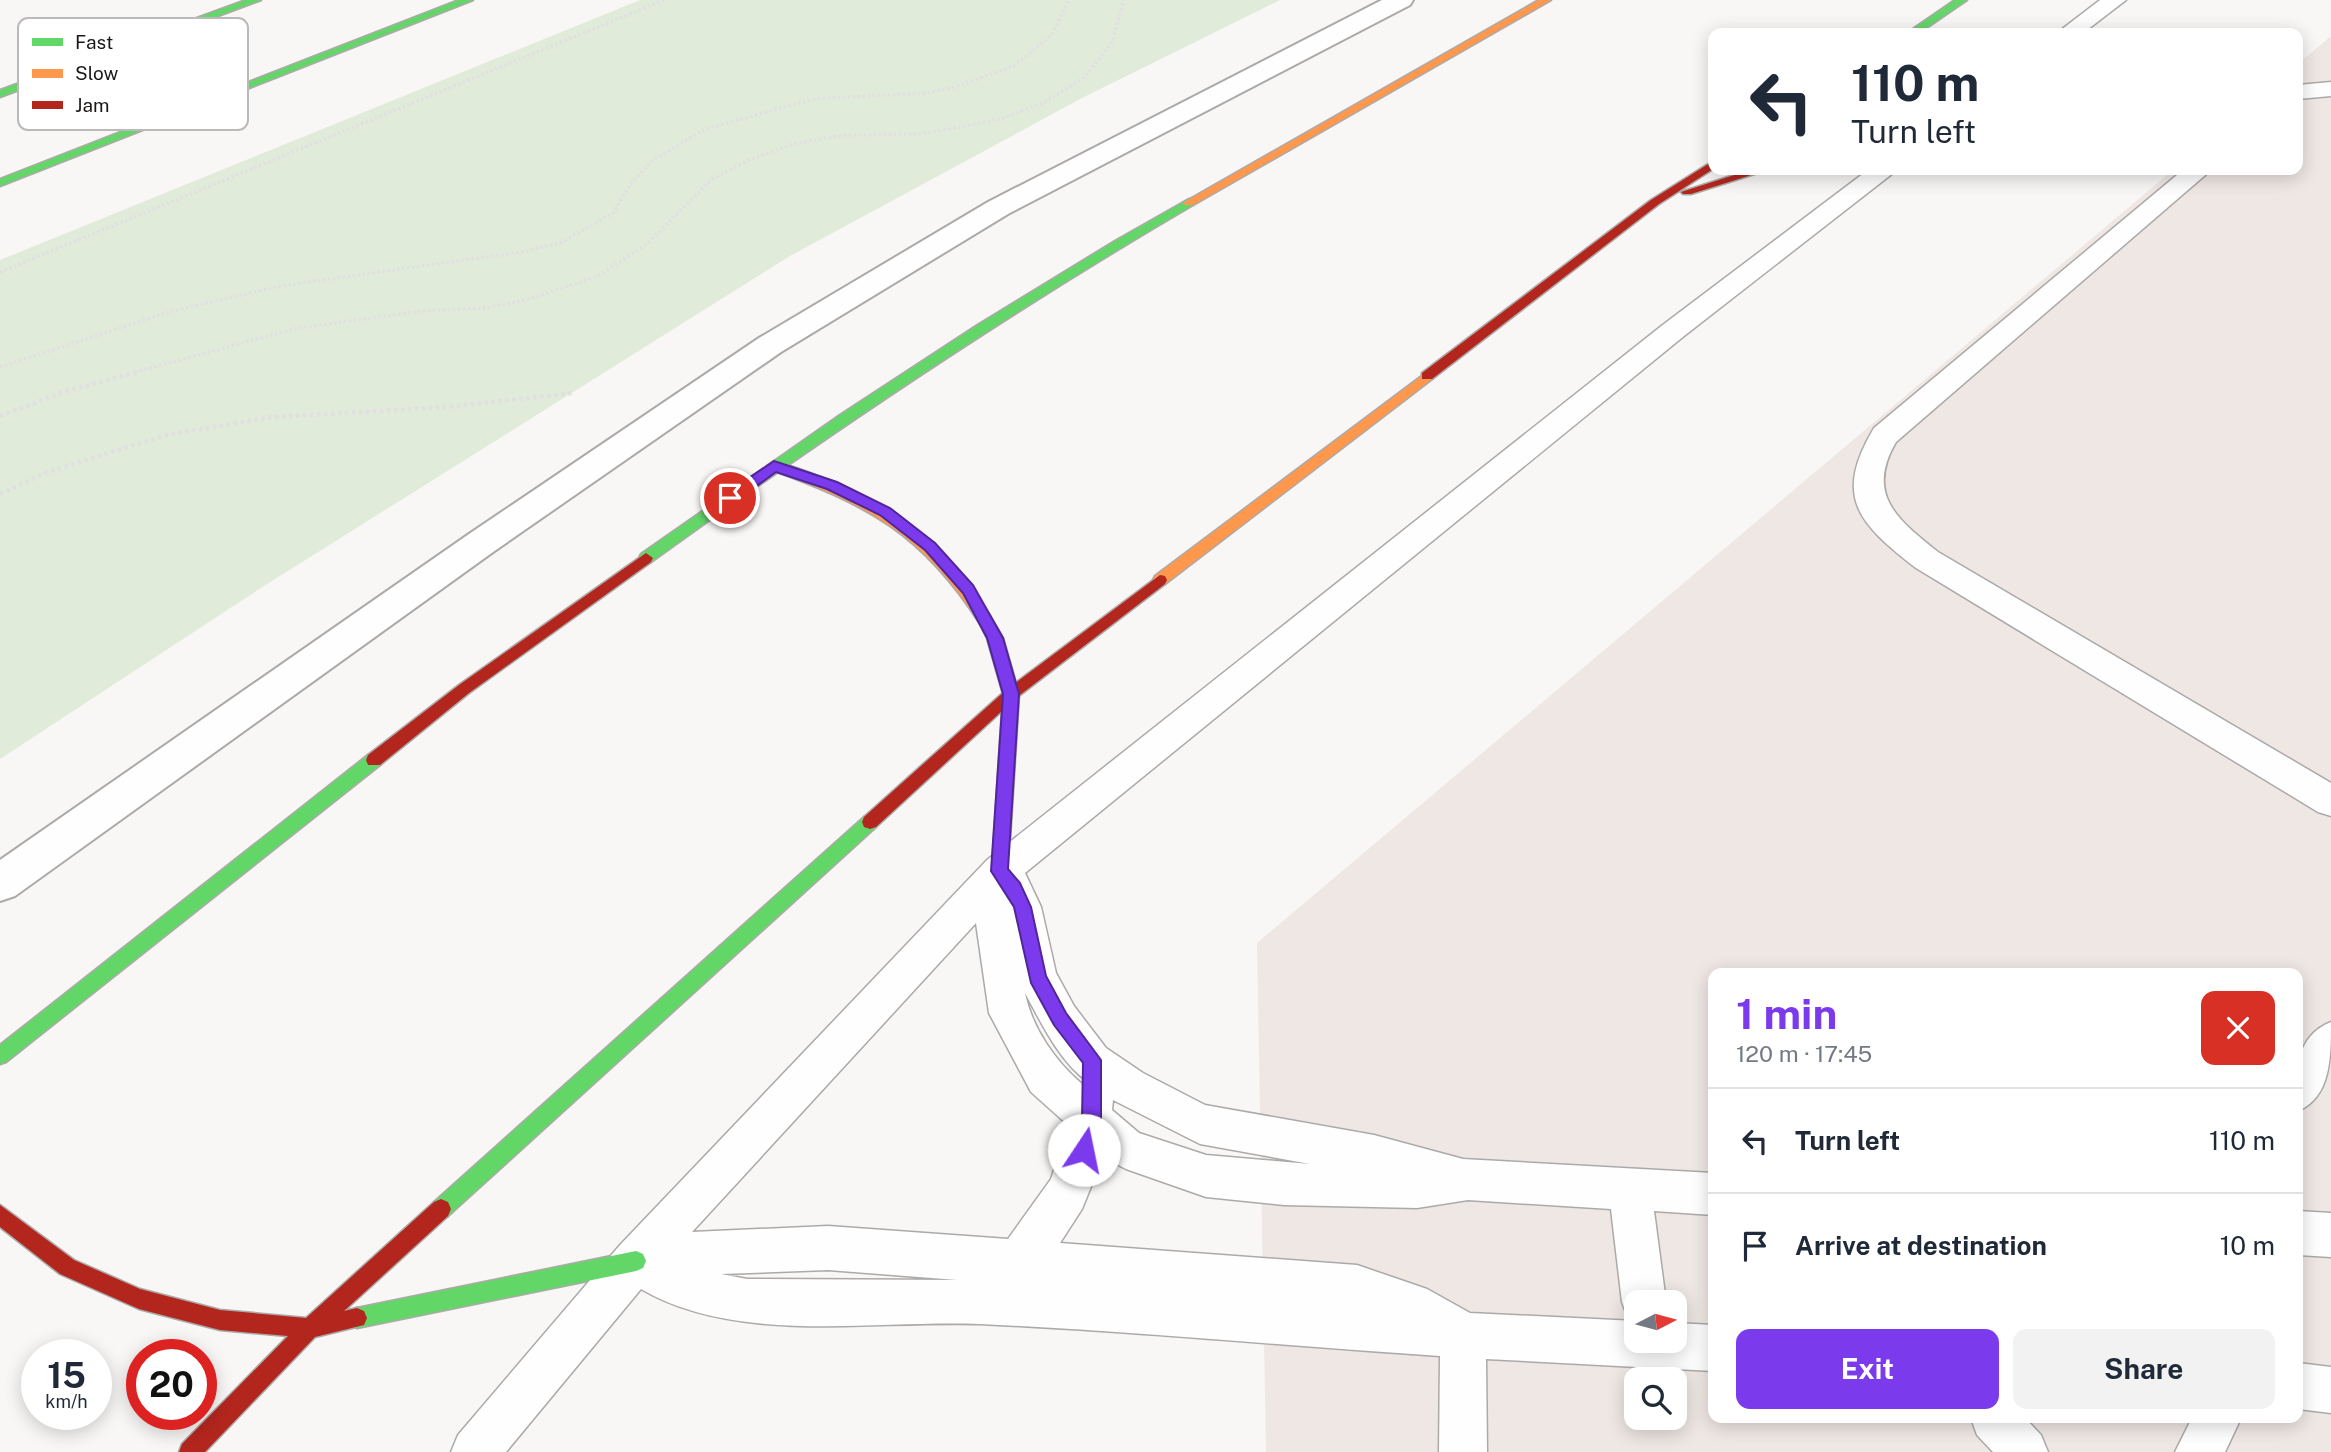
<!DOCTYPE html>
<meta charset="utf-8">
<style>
:root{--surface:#fff;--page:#f2f2f3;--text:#1f2937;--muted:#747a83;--line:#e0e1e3;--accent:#7c3aed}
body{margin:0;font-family:"Public Sans",sans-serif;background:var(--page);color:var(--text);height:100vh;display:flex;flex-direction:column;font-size:26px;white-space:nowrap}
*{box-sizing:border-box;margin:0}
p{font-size:23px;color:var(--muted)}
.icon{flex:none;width:38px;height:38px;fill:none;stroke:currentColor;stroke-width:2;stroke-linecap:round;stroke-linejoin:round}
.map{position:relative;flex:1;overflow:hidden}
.panel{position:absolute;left:1708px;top:968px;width:595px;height:455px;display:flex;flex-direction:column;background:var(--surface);border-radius:14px;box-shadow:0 4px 18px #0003}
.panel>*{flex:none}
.banner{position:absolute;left:1708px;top:28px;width:595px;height:147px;border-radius:14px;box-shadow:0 4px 18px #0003;background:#fff;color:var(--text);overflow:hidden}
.needle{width:46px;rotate:84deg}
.fabs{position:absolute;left:1624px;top:1290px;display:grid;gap:14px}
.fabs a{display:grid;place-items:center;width:63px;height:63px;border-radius:14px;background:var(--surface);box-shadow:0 4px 18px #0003;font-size:35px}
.speed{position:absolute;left:21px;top:1339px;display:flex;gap:14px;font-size:35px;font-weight:700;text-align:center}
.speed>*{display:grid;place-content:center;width:91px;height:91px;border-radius:50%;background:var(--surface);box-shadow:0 4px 18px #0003;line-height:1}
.speed small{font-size:18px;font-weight:400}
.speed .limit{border:10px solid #d22;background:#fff;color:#111}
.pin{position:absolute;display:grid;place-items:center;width:60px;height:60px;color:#fff;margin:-30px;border:4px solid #fff;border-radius:50%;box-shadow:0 2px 7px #0007}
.me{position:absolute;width:77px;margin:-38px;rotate:11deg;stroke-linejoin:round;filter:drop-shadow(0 0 5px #0008)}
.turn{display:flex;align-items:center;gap:24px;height:147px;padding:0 28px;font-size:32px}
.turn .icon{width:91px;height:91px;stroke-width:2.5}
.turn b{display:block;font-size:49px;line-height:60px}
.round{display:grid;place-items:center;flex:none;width:74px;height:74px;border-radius:14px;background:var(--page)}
.headline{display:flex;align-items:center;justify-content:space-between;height:119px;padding:0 28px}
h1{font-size:42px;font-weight:700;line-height:52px;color:var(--accent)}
.cta{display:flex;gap:14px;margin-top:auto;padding:14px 28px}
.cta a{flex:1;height:80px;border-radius:14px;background:var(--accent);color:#fff;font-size:28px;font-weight:700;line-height:80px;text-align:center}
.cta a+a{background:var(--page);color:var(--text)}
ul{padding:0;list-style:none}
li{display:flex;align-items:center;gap:21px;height:105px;padding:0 28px;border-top:2px solid var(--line)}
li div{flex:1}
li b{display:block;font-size:26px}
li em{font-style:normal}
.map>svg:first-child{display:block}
.built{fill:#efe7e4;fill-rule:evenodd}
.green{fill:#e1ebda}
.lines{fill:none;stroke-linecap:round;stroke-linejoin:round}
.lane-casing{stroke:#acaaa9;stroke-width:3}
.street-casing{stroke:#acaaa9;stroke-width:4}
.fast-casing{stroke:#acaaa9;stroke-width:3}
.slow-casing{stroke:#acaaa9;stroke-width:3}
.jam-casing{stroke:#acaaa9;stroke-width:3}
.path-far1{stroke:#e0e0e0;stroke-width:3.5;stroke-dasharray:2.5 2.5;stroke-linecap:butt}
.path{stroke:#e0e0e0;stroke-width:4.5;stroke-dasharray:3.5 3.5;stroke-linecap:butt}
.lane{fill:#fefefe;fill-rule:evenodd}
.street{fill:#fefefe;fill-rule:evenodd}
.fast{fill:#63d668;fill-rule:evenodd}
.slow{fill:#ff974d;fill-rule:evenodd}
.jam{fill:#b3261e;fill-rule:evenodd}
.route{fill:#7c3aed;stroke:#51269a;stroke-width:2}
.key{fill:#fff;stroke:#bbbaba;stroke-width:2}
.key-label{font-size:19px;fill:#1b1918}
</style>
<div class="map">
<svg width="2331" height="1452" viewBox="0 0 2331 1452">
<rect width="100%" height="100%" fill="#f9f7f5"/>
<!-- built -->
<path class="built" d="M2331,36V1452H1266L1257,943L2173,170H2298V64ZM1713,973H2298V1418H1713ZM1636,1302H1675V1340H1636ZM1636,1379H1675V1418H1636Z"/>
<!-- green -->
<path class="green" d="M640,0H1280L1082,98L790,256L264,586L0,759V260Z"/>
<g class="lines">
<!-- lane casing -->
<g class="lane-casing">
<path id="lane" d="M2100,0H2126L2083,33H2057Z
M2331,82V96L2298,99V85Z
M1868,170H1897L1684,336L1025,873L1041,907L1056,973L1074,1006L1106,1048L1143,1073L1205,1105L1374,1135L1463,1159L1713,1173V1215L1654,1211L1666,1302H1636V1321L1628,1318L1622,1302L1611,1209L1468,1200L1417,1208L1284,1205L1206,1197L1126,1169L1103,1157L1082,1209L1060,1243L1357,1265L1427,1289L1470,1313L1636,1321V1340H1675V1323L1713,1325V1371L1486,1359L1487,1452H1439L1440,1356C1287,1346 1133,1331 980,1324C872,1320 737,1345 641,1289L506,1452H451L458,1435L620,1245L987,860L1664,324ZM976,923L989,1013L1031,1092L1069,1126L1051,1179L1008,1239L828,1226L692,1232ZM1025,993C1042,1024 1059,1061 1088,1082L1082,1084C1055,1061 1032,1028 1025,993ZM1113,1100L1200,1144L1310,1164L1206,1155L1139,1133L1112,1110ZM828,1270L957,1280L747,1279L721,1274Z
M2183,170H2211L1896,442C1865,495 1898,520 1938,552L2331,783V816L2318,812L1916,568C1858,523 1833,497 1874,428Z
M2331,1022C2331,1057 2331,1097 2298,1111C2296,1077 2293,1037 2331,1022Z
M2298,1211L2331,1213V1257L2298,1255Z
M2298,1363L2331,1367V1413L2298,1409Z
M1971,1418H2025L2041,1435L2048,1452H1993L1977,1435Z
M2192,1418H2241L2225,1452H2175Z"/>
</g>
<!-- street casing -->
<g class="street-casing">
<path id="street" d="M1382,0H1413L1410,5L1008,214L781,352L493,552L15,896L0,901V860L469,534L759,338L988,202Z"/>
</g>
<!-- fast casing -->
<g class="fast-casing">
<path id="fast" d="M246,0H261L0,97V90Z
M459,0H473L0,186V179Z
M1955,0H1967L1919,33H1907Z
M1189,199L1193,201V205C1006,314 827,435 651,562H641L639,558L641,554L840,415L976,326L1115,241Z
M985,614L990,616L1003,638L1019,694L1008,871L1006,876L1000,878L994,876L992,871L1003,694L987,638L978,620Z
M374,754L380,755L382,760L380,765L6,1062L0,1064V1045L368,755Z
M870,815L876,817L878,822L876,827L448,1216L441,1219L434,1216L431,1209L434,1202L864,817Z
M636,1251L643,1254L646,1261L643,1268L636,1271L357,1328L350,1325L347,1318L350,1311L357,1308Z"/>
</g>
<!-- slow casing -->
<g class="slow-casing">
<path id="slow" d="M1539,0H1551L1193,205H1185L1183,203Z
M1427,372L1432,373V379L1165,584H1155L1153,580L1155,576Z
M774,461C871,490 936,530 990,616L992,620L990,624H980C923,534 867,504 769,469L767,466Z"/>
</g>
<!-- jam casing -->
<g class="jam-casing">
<path id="jam" d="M1713,161V169L1659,204L1432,379H1422V373L1651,200Z
M1750,170H1767L1691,194H1683L1681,192Z
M646,553L653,558L651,562L469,693L380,765H368L366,760L368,755L459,685Z
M1160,575L1165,576L1167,580L1165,584L1016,698L876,827L870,829L864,827L862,822L864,817L1006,690Z
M441,1199L448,1202L451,1209L448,1216L344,1311L357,1308L364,1311L367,1318L364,1325L315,1337L205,1452H179L182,1444L288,1336L220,1330L139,1309L60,1274L0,1227V1205L74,1260L140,1289L220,1310L306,1318L434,1202Z"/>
</g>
<!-- path-far1 -->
<path class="path-far1" d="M0,272L664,0
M0,367L172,311L281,286L527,251L562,242L613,213L630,185L652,161L705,129L814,99L926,93L955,87L1014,66L1052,35L1069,0
M135,372L298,328L421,311L487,308L526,300L596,277L647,244L711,180L747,161L793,144L844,135L920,134L960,127L1003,118L1045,102L1085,77L1112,42L1124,0"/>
<!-- path -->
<path class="path" d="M0,416L63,392L141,371
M0,494L45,473L166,435L273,417L447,407L572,393"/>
<!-- lane -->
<use href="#lane" class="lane"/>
<!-- street -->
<use href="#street" class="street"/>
<!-- fast -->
<use href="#fast" class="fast"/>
<!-- slow -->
<use href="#slow" class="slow"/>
<!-- jam -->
<use href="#jam" class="jam"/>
</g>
<!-- route -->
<path class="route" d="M774,461L837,482L890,508L935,543L973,585L1003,638L1019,694L1008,869L1020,883L1031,907L1046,976L1066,1013L1101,1060V1119L1091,1156L1084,1159L1078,1156L1075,1150L1082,1119L1083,1063L1054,1025L1031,983L1014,907L991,871L1003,694L987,638L963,593L925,550L880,515L827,489L776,472L735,502H725V494Z"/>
<!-- legend -->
<rect x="18" y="18" width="230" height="112" rx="10" class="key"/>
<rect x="32" y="38" width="31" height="8" fill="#63d668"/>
<rect x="32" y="69" width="31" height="9" fill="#ff974d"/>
<rect x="32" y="101" width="31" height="8" fill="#b3261e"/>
<g class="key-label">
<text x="75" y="49">Fast</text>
<text x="75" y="80">Slow</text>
<text x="75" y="112">Jam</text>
</g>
</svg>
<div class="fabs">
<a><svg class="needle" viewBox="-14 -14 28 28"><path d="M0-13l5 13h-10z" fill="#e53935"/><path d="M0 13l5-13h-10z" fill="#747a83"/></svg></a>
<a><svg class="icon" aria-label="search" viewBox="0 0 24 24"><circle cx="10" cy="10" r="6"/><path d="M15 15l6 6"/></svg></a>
</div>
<div class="speed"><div>15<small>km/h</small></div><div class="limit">20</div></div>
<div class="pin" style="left:730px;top:498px;background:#d93025"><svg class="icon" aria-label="arrive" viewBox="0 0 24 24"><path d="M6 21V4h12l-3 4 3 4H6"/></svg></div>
<svg class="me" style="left:1084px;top:1150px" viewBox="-20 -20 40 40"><circle r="19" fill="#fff"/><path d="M0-13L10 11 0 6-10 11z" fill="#7c3aed"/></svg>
<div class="banner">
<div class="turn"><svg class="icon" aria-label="left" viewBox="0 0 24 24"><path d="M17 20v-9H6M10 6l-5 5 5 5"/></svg><div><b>110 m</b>Turn left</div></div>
</div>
<section class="panel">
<div class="headline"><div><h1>1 min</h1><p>120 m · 17:45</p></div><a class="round" style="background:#d93025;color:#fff"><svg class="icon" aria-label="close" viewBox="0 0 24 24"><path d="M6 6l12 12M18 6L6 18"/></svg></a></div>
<ul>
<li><svg class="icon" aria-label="left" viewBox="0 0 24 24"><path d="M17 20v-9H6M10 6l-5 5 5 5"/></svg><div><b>Turn left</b></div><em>110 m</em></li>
<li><svg class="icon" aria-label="arrive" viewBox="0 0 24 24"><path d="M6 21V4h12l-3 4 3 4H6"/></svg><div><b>Arrive at destination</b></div><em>10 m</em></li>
</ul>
<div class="cta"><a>Exit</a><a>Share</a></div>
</section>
</div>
